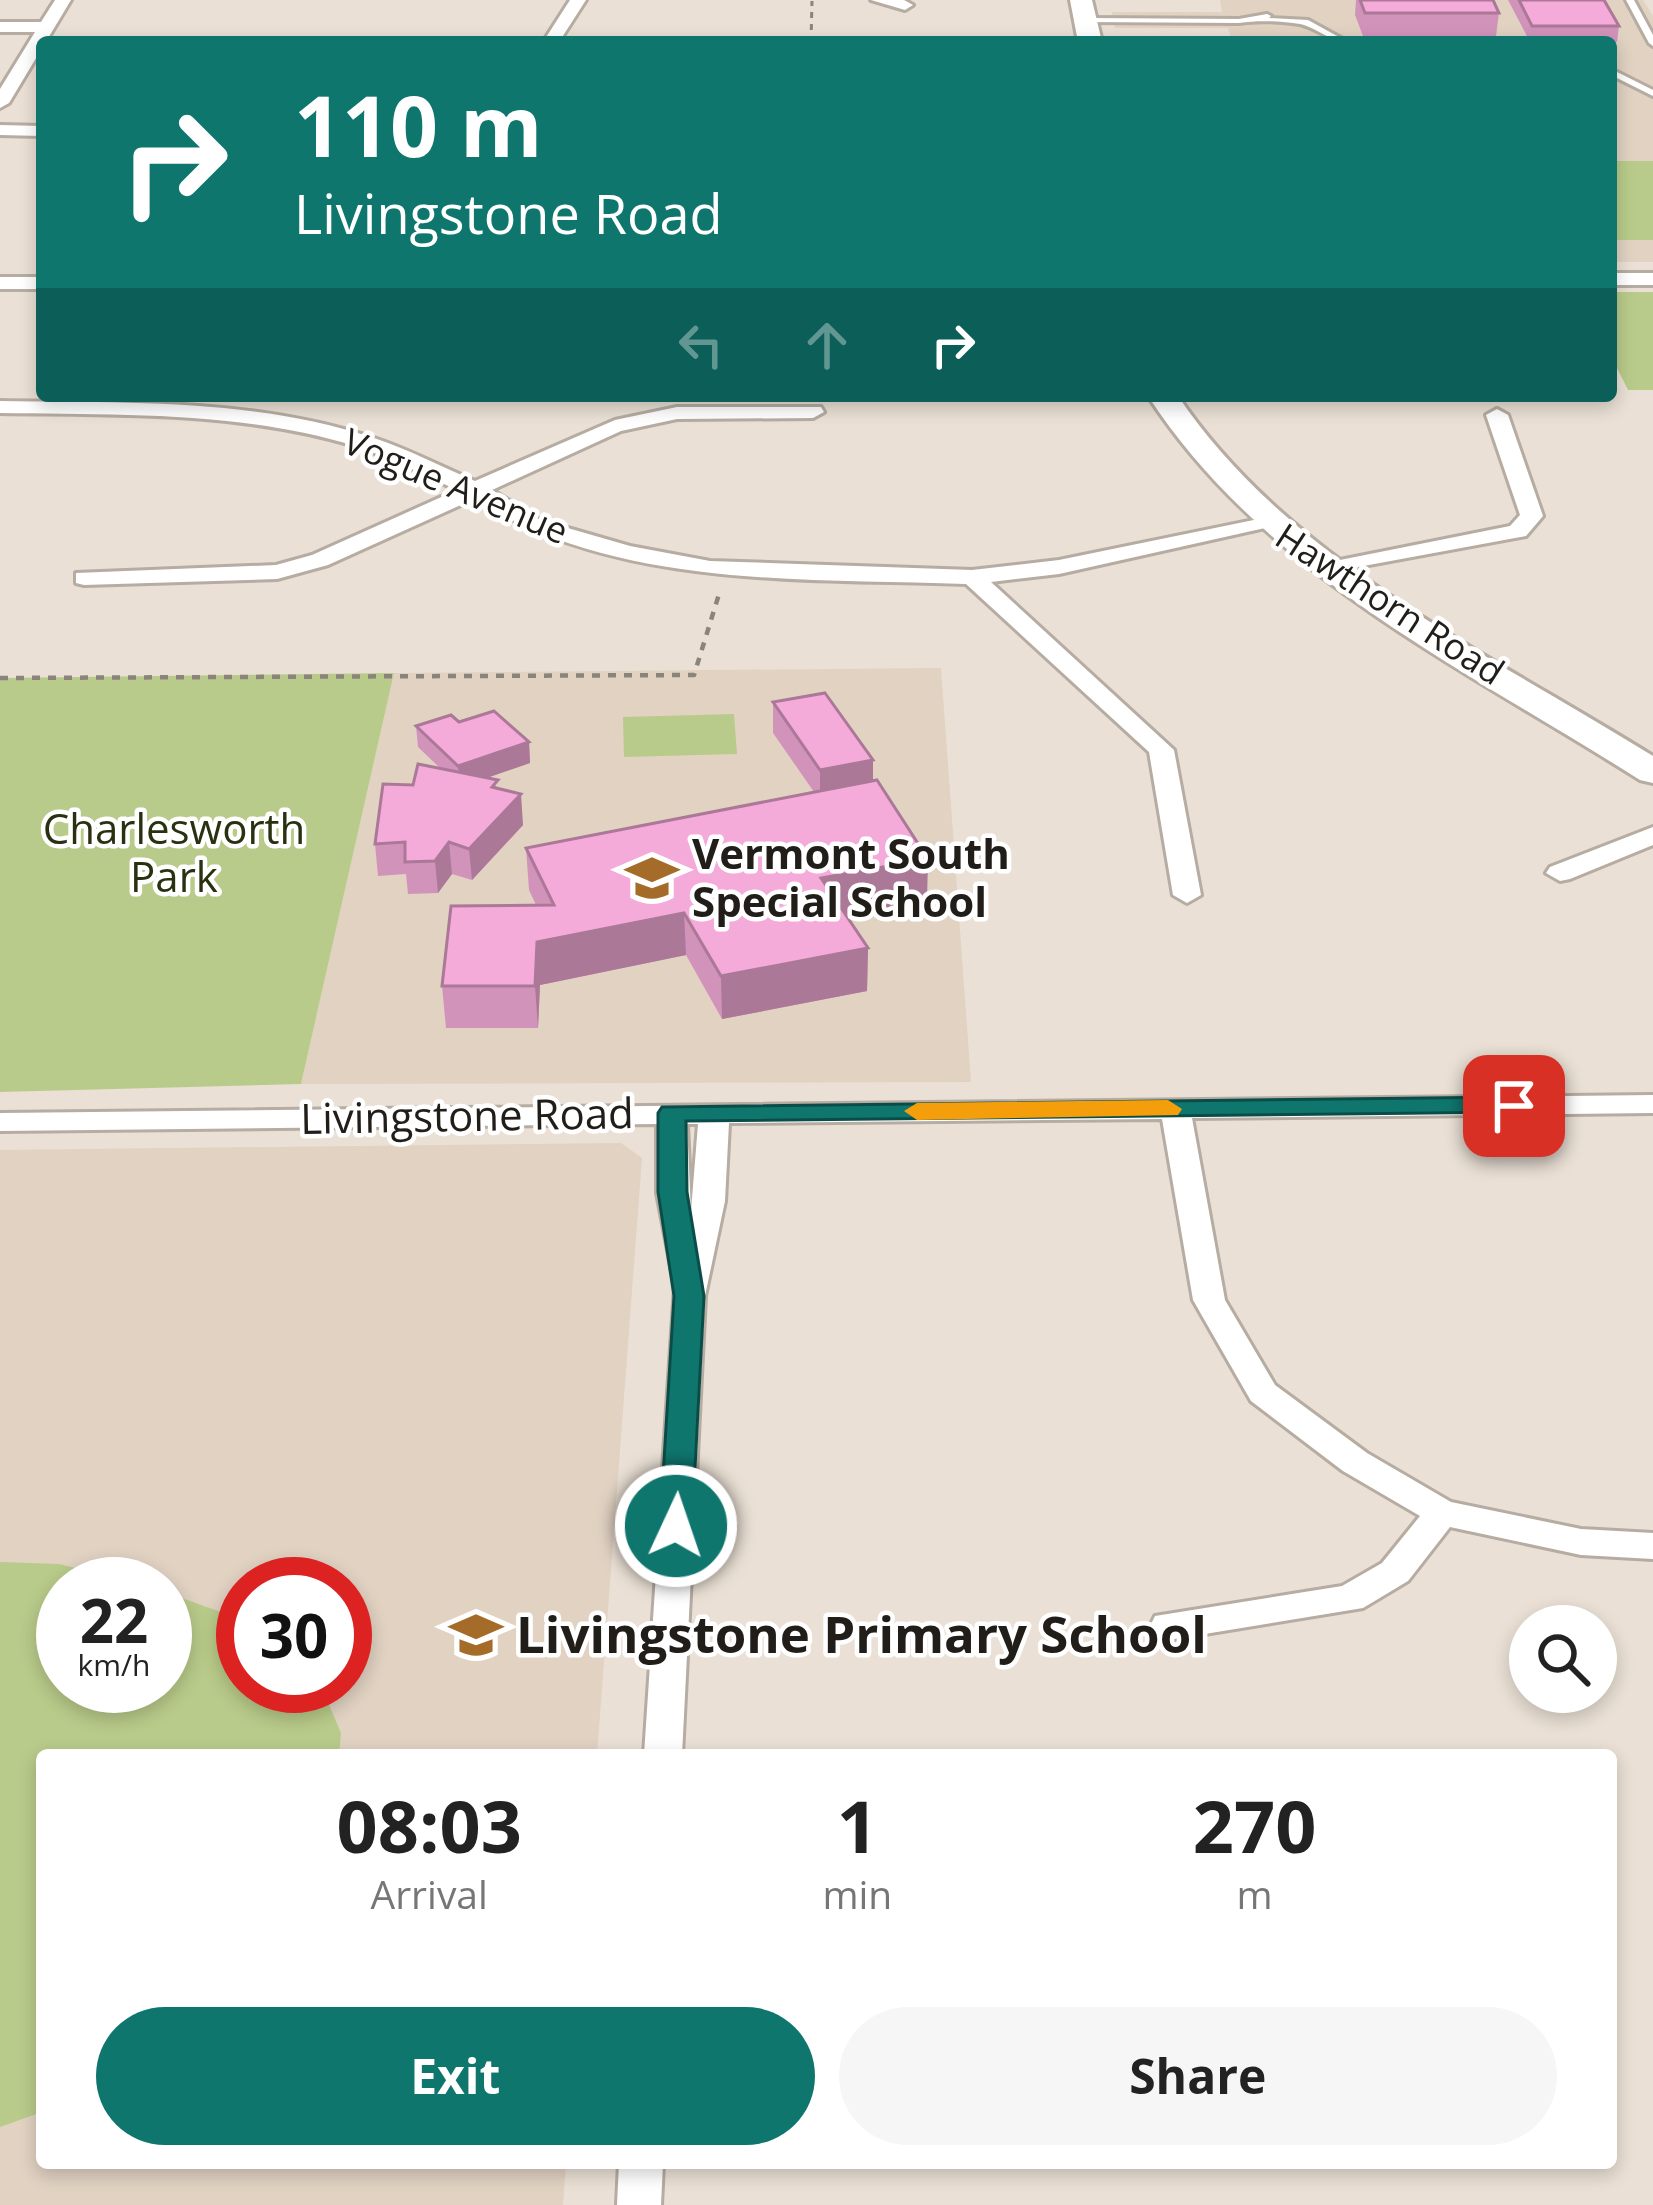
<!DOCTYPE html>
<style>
:root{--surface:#fff;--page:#f6f6f6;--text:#222;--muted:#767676;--accent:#0f766e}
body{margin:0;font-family:"Open Sans",sans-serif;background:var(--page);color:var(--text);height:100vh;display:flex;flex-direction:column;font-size:45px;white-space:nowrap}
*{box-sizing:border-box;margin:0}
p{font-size:39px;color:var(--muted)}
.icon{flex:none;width:66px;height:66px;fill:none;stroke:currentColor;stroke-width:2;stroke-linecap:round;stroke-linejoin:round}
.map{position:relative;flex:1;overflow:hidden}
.side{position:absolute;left:36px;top:1749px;width:1581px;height:420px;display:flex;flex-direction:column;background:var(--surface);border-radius:12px;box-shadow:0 6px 18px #0003}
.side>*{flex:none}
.top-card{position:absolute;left:36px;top:36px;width:1581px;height:366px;border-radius:12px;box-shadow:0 6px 18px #0003;background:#0f766e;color:#fff;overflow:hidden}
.tools{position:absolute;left:1509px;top:1605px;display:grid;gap:24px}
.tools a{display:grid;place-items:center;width:108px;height:108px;border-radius:50%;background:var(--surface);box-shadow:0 6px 18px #0003;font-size:60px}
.speed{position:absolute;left:36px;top:1557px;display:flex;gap:24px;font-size:60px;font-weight:700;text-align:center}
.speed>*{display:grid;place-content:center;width:156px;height:156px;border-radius:50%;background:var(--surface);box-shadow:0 6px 18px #0003;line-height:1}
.speed small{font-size:30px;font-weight:400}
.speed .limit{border:18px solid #d22;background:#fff;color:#111}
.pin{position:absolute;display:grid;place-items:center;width:102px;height:102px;color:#fff;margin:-51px;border-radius:24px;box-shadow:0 6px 18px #0006}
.me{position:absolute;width:132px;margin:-66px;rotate:3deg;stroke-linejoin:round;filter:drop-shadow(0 0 9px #0008)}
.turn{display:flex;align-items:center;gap:42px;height:252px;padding:0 60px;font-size:54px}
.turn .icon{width:156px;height:156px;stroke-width:2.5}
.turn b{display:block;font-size:84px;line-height:102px}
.lanes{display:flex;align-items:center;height:114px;padding:0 60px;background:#0003;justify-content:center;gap:60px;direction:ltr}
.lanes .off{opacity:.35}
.eta{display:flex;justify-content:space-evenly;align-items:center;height:204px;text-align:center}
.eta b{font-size:72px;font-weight:700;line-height:84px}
.button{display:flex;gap:24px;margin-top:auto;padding:24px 60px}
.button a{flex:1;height:138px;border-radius:72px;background:var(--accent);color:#fff;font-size:48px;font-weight:700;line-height:138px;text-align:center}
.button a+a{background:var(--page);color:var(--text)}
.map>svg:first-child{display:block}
.built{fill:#e1d2c2;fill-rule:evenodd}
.green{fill:#b9cb8a}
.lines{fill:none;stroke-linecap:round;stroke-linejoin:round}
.service-casing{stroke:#b6aca1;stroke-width:6}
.minor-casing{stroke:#b6aca1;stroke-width:6}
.secondary-casing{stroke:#b6aca1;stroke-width:6}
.path-far1{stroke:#8a847c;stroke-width:3;stroke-dasharray:6 6;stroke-linecap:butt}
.path{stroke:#8a847c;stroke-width:4.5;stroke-dasharray:8 8;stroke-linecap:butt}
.service{fill:#fff;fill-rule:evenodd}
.minor{fill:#fff;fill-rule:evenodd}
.secondary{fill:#fff;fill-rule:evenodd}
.wall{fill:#d293bb}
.shaded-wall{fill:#ab7898}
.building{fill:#f4abd9;stroke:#ab7898;stroke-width:3}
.route{fill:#0f766e;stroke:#0a4d48;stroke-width:3}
.slow{fill:#f59e0b}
.labels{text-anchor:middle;stroke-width:9;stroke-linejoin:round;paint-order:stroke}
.far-street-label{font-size:36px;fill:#211e1a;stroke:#fff}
.park-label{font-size:42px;fill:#293111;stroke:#fff}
.poi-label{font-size:42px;font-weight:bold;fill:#211e1a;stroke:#fff;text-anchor:start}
.street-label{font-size:42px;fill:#211e1a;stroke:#fff}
.near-poi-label{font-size:51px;font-weight:bold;fill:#211e1a;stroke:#fff;text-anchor:start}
</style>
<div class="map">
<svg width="1653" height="2205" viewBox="0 0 1653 2205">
<rect width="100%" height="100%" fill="#eae0d5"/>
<!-- built -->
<path class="built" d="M1220,0H1643L1653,16V262H1611V42H1232L1228,28H1115L1112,12H1222Z
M941,668L971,1082L301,1084L394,673Z
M621,1143L642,1158L597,1755H42V2163H566L563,2205H0V1150ZM63,1584H165V1686H63ZM243,1584H345V1686H243Z"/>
<!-- green -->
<path class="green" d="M1611,161H1653V240H1611Z
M1611,292H1653V390H1628L1611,356Z
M394,673L301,1084L0,1092V678Z
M734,714L737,754L624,757L623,717Z
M0,1562L59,1564L141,1584H63V1686H165V1592L243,1620V1686H321L341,1733L339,1755H42V2112L0,2127Z"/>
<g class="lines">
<!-- service casing -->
<g class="service-casing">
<path id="service" d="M1626,0H1634L1653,35V46L1649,43Z
M1267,14L1271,16L1269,18L1308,20L1348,42C1330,42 1318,28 1300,24C1282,21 1257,20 1239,23L1085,22L1081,20L1085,18L1239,19Z
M1611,69L1653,90V96L1611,75Z"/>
</g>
<!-- minor casing -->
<g class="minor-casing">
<path id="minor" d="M55,0H71L9,103L0,108V89L35,32H0V22H41Z
M570,0H586L559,42H543Z
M871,0H904L913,5L905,10Z
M0,125L42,126V136L0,135Z
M1611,273H1653V285H1611Z
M0,277H42V289H0Z
M0,401C125,403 253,398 374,438C408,449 442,467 475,481L615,420L677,407H821L824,412L813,418L677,419L621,431L492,490L540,520L630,546L710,561L972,570L1059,560L1273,516V526L1265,528L1059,574L991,582L1174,750L1201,895L1187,903L1173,895L1149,752L966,584C800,578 620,589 474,499L328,565L277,579L84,585L76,583V573L276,565L312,555L457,490C424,475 390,457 355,446C240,411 119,415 0,413Z
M1497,409L1508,415L1543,516L1526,536L1320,574V564L1510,526L1520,515L1486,415Z
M1653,827V845L1570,879L1560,881L1546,873L1550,867Z
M1653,1095V1113L1192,1118L1225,1300L1275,1385L1367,1453L1451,1502L1581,1529L1653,1533V1559L1581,1555L1450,1527L1408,1581L1363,1608L1168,1640L1155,1636L1150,1626L1155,1616L1342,1586L1382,1563L1420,1516L1343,1471L1251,1401L1193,1300L1162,1119L729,1123L725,1201L705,1296L682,1755H644L675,1287L657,1193V1124L0,1131V1113ZM687,1124H698L691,1211Z
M619,2163H663L661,2205H617Z"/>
</g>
<!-- secondary casing -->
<g class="secondary-casing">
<path id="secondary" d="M1070,0H1092L1102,42H1078Z
M1148,396H1178C1288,560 1489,654 1653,756V783L1640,780C1465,669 1264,574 1148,396Z"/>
</g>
<!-- path-far1 -->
<path class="path-far1" d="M811,42L812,1"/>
<!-- path -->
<path class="path" d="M0,678L694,675L720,591"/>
<!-- service -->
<use href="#service" class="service"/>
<!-- minor -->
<use href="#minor" class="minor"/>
<!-- secondary -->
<use href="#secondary" class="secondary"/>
</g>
<!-- wall -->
<path class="wall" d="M1356,0H1493L1499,13L1496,36H1363L1355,15Z
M1508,0H1604L1619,26L1617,42H1530Z
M773,702L873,760V781L927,901L846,915L868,948L867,991L722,1019L686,955L540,985L538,1028H446L442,986L536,905L529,890L526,848L814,792L773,733Z
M459,722L529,742L530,763L487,778L499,789L523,825L472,880L452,874L438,893L408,894L406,874L378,876L375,844L413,785L441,769L418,747L416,726Z"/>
<!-- shaded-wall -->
<path class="shaded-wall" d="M529,742L530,763L460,787L458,766Z
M873,760V791L820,802V770Z
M521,794L523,825L472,880L469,849Z
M449,842L452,874L438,893L435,861Z
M928,859L927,901L822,920L821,878Z
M684,913L686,955L540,985L538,1028L535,986L537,942Z
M868,948L867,991L722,1019L721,976Z"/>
<!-- building -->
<path class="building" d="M1360,0H1493L1499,13H1365Z
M1519,0H1604L1619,26H1532Z
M825,693L873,760L820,770L773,702Z
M494,711L529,742L458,766L416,726L451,715L459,722Z
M418,764L498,780L492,787L521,794L469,849L449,842L435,861L405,862V842L375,844L383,784L413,785Z
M877,780L928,859L821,878L868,948L721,976L684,913L537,942L535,986H442L451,906L554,905L526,848Z"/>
<!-- route -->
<path class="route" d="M1514,1097L1523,1100L1527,1106L1523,1112L686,1121L687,1192L704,1296L692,1526L688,1534H665L660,1526L674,1296L658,1192V1113L662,1107Z"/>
<!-- slow -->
<path class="slow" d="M1168,1100L1182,1109L1178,1115L917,1120L904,1111L917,1103Z"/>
<!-- icons -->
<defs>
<g id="school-bare" transform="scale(4.14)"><path d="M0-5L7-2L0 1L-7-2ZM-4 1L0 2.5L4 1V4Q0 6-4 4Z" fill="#a46c28" stroke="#fff" stroke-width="2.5" paint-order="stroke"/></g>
</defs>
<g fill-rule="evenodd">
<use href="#school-bare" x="652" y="878"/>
<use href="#school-bare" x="476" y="1635"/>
</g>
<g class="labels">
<!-- far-street labels -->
<g class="far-street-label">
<text transform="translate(456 486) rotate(23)" y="13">Vogue Avenue</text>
<text transform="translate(1390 604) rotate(33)" y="13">Hawthorn Road</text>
</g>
<!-- park labels -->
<g class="park-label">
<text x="174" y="844">Charlesworth<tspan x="174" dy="48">Park</tspan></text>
</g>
<!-- poi labels -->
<g class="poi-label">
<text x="692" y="869">Vermont South<tspan x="692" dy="48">Special School</tspan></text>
</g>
<!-- street labels -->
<g class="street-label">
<text transform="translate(467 1116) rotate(-1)" y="15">Livingstone Road</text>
</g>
<!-- near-poi labels -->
<g class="near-poi-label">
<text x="516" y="1653">Livingstone Primary School</text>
</g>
</g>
</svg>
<div class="tools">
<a><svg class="icon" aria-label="search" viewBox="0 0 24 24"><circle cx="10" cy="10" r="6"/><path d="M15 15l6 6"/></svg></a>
</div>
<div class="speed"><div>22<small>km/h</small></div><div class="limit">30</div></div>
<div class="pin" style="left:1514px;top:1106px;background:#d93025"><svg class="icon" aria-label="arrive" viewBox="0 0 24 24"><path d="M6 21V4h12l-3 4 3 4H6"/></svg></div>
<svg class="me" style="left:676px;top:1526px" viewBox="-20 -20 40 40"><circle r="17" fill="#0f766e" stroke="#fff" stroke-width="3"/><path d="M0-11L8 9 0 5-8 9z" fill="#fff"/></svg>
<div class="top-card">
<div class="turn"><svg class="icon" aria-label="right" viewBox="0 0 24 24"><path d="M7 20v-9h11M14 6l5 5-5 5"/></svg><div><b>110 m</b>Livingstone Road</div></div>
<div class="lanes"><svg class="icon off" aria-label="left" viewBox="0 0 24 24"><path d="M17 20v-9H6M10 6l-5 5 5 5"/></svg><svg class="icon off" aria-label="ahead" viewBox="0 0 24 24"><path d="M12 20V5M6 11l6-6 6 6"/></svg><svg class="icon" aria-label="right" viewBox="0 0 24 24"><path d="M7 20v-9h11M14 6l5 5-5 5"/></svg></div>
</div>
<section class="side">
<div class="eta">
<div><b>08:03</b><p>Arrival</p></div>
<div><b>1</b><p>min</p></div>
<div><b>270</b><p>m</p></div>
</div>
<div class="button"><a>Exit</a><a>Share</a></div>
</section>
</div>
